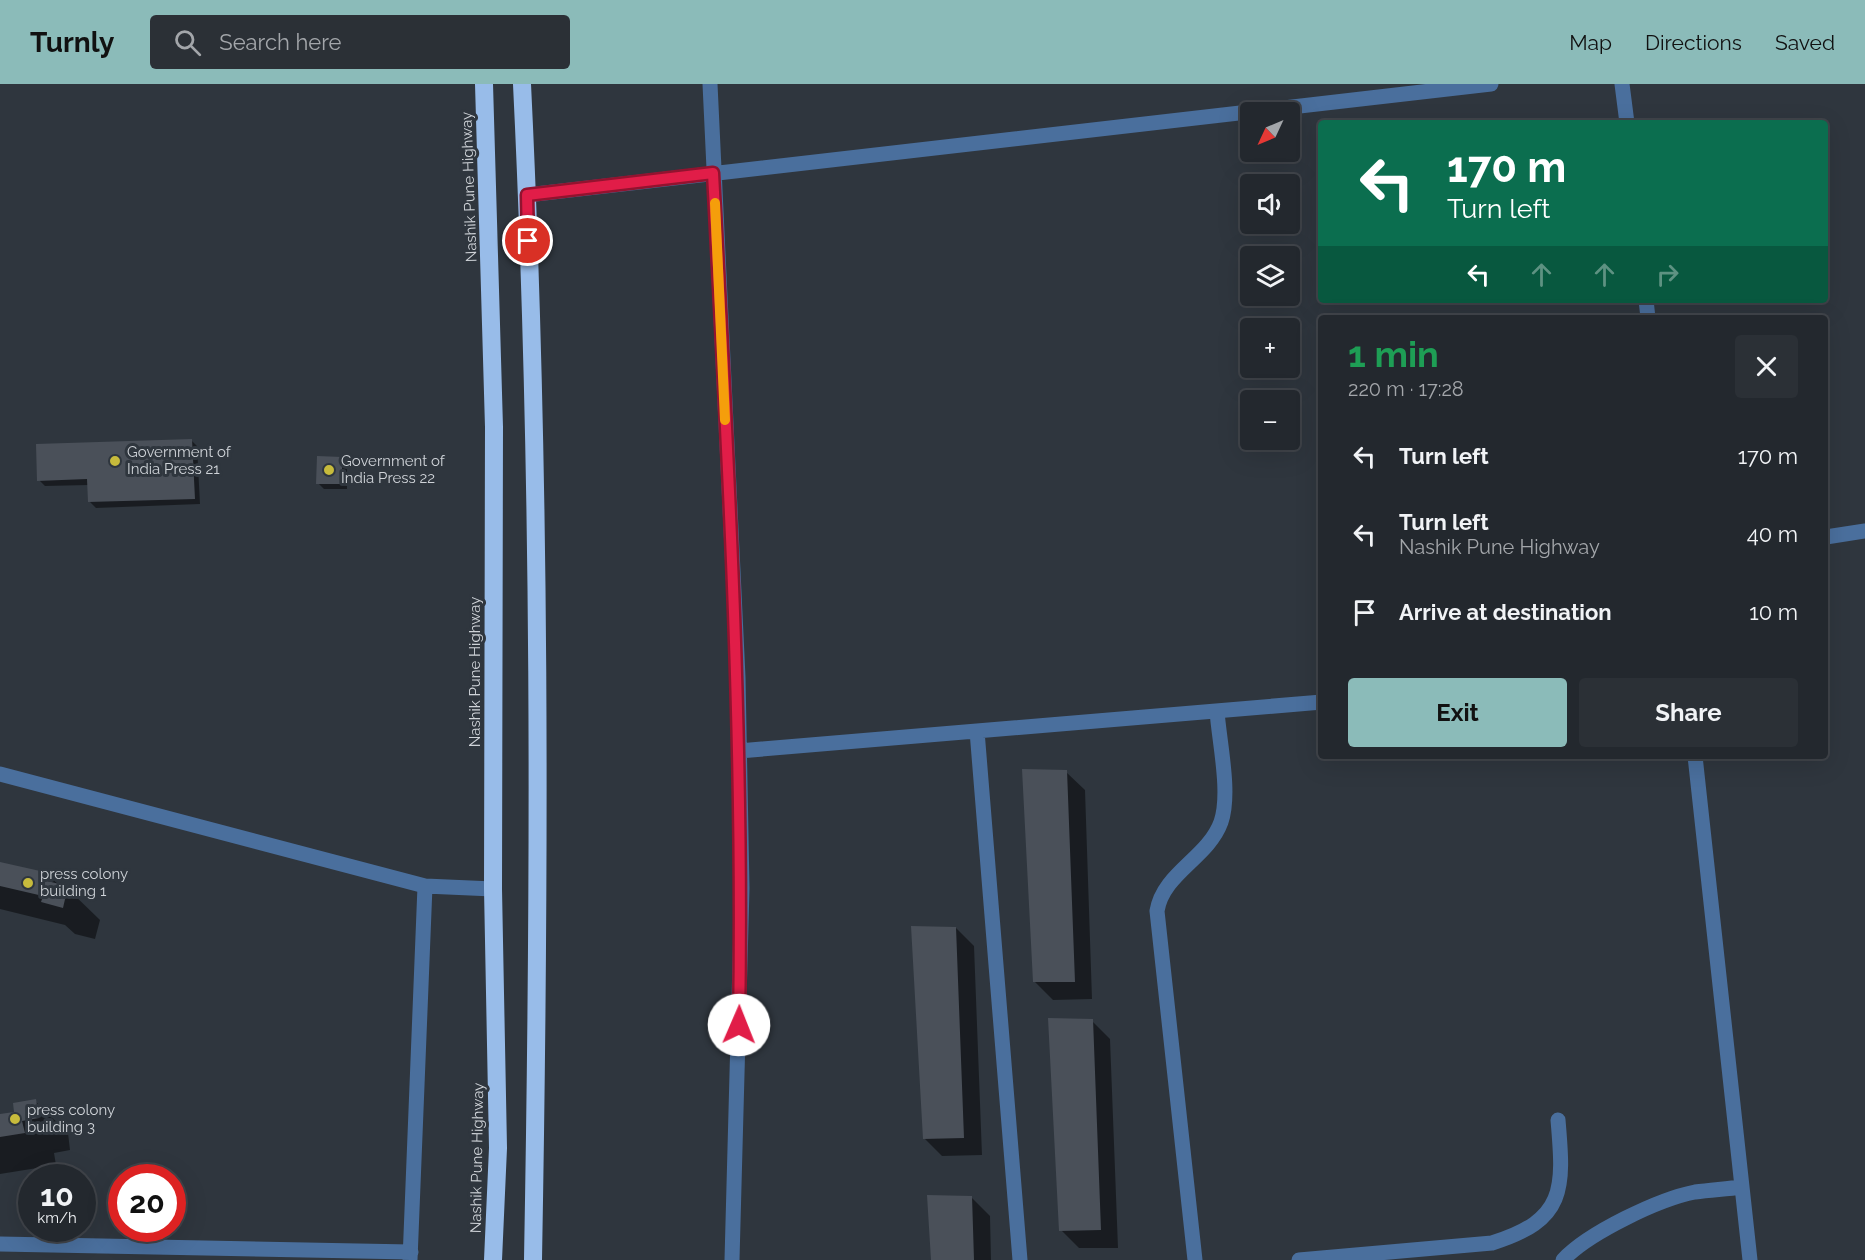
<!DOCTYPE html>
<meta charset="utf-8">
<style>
:root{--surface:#23282e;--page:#2b3036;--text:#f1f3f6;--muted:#a3a6aa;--line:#40444a;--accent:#8bbbb9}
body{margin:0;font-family:Raleway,sans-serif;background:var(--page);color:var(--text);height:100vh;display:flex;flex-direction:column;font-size:22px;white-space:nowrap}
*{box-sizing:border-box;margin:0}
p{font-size:20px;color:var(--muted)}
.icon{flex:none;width:33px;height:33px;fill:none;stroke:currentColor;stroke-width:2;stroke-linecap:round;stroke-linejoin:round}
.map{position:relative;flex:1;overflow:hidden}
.drawer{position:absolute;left:1318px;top:231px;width:510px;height:444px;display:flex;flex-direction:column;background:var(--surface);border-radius:6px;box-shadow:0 6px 24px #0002,0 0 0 2px var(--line)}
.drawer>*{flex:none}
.banner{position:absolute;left:1318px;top:36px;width:510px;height:183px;border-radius:6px;box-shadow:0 6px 24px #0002,0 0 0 2px var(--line);background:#0b6e4f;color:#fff;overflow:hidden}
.needle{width:39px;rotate:226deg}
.controls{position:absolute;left:1240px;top:18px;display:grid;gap:12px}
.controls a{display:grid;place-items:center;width:60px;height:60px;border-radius:6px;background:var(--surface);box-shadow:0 6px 24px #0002,0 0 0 2px var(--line);font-size:30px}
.speed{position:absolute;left:18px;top:1080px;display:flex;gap:12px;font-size:30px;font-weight:700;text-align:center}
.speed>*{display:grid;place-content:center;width:78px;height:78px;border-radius:50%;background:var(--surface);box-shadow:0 6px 24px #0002,0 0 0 2px var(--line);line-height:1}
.speed small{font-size:15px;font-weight:400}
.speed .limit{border:9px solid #d22;background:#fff;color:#111}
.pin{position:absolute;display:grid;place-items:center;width:51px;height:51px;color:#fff;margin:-26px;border:3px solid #fff;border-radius:50%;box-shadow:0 2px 6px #0007}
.me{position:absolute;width:66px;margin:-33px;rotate:1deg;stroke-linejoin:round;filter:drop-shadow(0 0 4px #0008)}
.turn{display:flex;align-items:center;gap:21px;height:126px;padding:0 30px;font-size:27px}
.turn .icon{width:78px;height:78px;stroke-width:2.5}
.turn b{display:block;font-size:42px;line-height:51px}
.lanes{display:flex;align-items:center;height:57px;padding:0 30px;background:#0003;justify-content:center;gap:30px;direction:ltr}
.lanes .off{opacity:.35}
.round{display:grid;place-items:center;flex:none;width:63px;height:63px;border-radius:6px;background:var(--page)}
.head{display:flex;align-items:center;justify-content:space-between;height:102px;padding:0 30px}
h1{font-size:36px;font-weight:700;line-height:45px;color:#1e9e55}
.action{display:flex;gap:12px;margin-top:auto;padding:12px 30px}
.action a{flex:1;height:69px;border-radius:6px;background:var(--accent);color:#111;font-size:24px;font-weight:700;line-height:69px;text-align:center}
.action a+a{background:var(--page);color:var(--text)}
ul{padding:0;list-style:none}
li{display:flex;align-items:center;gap:18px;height:78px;padding:0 30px}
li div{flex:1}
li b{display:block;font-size:22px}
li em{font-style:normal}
header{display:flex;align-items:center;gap:36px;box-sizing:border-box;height:84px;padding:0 30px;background:var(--accent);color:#111}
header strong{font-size:28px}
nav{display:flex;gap:33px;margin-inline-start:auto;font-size:21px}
.search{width:420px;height:54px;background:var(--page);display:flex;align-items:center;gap:15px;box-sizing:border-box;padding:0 21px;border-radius:6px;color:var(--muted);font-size:22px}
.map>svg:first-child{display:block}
.shadow{fill:#0007}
.building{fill:#4a5059}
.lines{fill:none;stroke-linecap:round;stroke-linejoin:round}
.minor{stroke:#4a6f9d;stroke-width:15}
.highway{stroke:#98bce9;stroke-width:18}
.route-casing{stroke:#92132f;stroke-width:15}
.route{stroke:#e11d48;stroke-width:10}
.slow{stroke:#f59e0b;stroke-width:10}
.poi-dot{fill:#c7bb3c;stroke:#2f363e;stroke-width:2}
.labels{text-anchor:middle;stroke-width:6;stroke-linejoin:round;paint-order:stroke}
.street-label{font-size:15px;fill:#cfd3d8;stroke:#2f363e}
.poi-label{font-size:15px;fill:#cfd3d8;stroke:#2f363e;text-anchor:start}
</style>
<header>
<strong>Turnly</strong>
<div class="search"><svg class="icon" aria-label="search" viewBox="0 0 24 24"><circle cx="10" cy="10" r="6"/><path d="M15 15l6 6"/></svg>Search here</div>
<nav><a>Map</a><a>Directions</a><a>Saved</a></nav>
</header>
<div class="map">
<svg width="1865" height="1176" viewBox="0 0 1865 1176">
<rect width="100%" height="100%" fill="#2f363e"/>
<!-- shadow -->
<path class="shadow" d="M191,356L197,362L200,420L96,424L90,418L89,401L45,402L39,396Z
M342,375L347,380V405H324L318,399Z
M1066,688L1085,706L1092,915L1053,916L1035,898Z
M0,779L48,791L59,801L67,804L100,836L95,855L75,850L65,841L0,825Z
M956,844L974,862L982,1071L942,1072L924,1054Z
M1092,937L1110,955L1118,1164H1079L1061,1146Z
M35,1017L68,1049L70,1066L54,1069L56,1081L0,1090V1032L15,1029Z
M971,1113L990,1132L991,1176H932Z"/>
<!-- building -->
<path class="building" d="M192,355L195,415L88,418L87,395L37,397L36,360Z
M317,372L342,373V400H316Z
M1022,685L1067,686L1075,898H1033Z
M0,778L49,789L47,797L68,802L63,824L41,818L43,812L0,802Z
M911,842L956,843L964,1054L923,1055Z
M1048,934L1093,935L1101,1146L1059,1147Z
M36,1015L39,1034L22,1037L25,1049L0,1053V1030L14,1028L13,1019Z
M927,1111L972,1112L974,1176H931Z"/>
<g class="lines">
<!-- minor -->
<path class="minor" d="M710,0L738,593L742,804L732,1176
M1622,0L1627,39
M527,111L1491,0
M1646,216L1648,234
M1826,453L1865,447
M977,647L1020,1176
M739,667L1322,618
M1695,672L1750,1176
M0,690L425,802
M0,1160L411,1168
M410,1176L425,802L493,805
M1195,1176L1157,827C1163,789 1208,774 1221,738C1231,709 1219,657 1217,627
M1299,1176L1492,1159C1566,1136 1564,1105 1558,1036
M1563,1176C1588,1149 1659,1115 1695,1108C1711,1106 1726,1105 1742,1103"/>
<!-- highway -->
<path class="highway" d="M484,0L494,343L493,805L498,1064L493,1176
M522,0C541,391 540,784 533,1176"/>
</g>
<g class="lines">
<!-- route casing -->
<g class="route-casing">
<path id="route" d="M528,157L527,111L713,89C728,373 744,657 739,941"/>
</g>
<!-- route -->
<use href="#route" class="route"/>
<!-- slow -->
<path class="slow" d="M715,119L725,336"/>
</g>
<!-- markers -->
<g class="poi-dot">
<circle cx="115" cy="377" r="6"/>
<circle cx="329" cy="386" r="6"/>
<circle cx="28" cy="799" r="6"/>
<circle cx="15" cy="1035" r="6"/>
</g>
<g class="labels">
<!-- street labels -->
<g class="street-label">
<text transform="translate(469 103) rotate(-92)" y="5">Nashik Pune Highway</text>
<text transform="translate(475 588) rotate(-90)" y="5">Nashik Pune Highway</text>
<text transform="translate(477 1074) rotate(-89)" y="5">Nashik Pune Highway</text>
</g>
<!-- poi labels -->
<g class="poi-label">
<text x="127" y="373">Government of<tspan x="127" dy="17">India Press 21</tspan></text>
<text x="341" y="382">Government of<tspan x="341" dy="17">India Press 22</tspan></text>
<text x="40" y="795">press colony<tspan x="40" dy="17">building 1</tspan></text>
<text x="27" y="1031">press colony<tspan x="27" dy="17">building 3</tspan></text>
</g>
</g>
</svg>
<div class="controls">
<a><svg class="needle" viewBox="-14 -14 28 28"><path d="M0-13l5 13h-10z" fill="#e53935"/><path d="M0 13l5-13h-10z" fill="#a3a6aa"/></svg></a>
<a><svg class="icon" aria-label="sound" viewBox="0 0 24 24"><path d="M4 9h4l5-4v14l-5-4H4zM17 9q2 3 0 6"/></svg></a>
<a><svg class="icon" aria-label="layers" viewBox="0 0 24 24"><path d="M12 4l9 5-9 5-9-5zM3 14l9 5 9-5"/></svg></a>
<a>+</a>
<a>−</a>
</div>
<div class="speed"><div>10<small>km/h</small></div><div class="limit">20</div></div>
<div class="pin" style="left:528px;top:157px;background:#d93025"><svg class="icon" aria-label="arrive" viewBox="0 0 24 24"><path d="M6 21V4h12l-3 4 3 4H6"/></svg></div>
<svg class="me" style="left:739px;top:941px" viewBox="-20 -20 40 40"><circle r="19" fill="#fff"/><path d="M0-13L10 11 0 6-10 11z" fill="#e11d48"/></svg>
<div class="banner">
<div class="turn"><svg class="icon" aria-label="left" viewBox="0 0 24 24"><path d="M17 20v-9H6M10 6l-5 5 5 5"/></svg><div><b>170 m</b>Turn left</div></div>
<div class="lanes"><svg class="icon" aria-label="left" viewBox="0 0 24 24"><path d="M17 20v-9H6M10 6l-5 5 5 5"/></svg><svg class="icon off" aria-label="ahead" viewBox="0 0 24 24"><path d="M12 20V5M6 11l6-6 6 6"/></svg><svg class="icon off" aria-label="ahead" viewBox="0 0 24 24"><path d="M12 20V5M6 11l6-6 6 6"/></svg><svg class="icon off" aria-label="right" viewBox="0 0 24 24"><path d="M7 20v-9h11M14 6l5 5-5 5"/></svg></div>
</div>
<section class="drawer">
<div class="head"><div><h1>1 min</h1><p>220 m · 17:28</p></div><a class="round"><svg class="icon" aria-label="close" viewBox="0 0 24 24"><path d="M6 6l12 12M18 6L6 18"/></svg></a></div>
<ul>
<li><svg class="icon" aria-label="left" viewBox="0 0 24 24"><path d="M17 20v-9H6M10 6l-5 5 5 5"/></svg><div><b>Turn left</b></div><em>170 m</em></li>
<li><svg class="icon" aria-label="left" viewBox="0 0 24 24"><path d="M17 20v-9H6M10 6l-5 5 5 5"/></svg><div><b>Turn left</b><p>Nashik Pune Highway</p></div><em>40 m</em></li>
<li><svg class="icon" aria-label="arrive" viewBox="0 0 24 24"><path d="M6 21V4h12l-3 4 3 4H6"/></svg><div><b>Arrive at destination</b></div><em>10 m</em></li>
</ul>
<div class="action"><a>Exit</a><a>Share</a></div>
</section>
</div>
